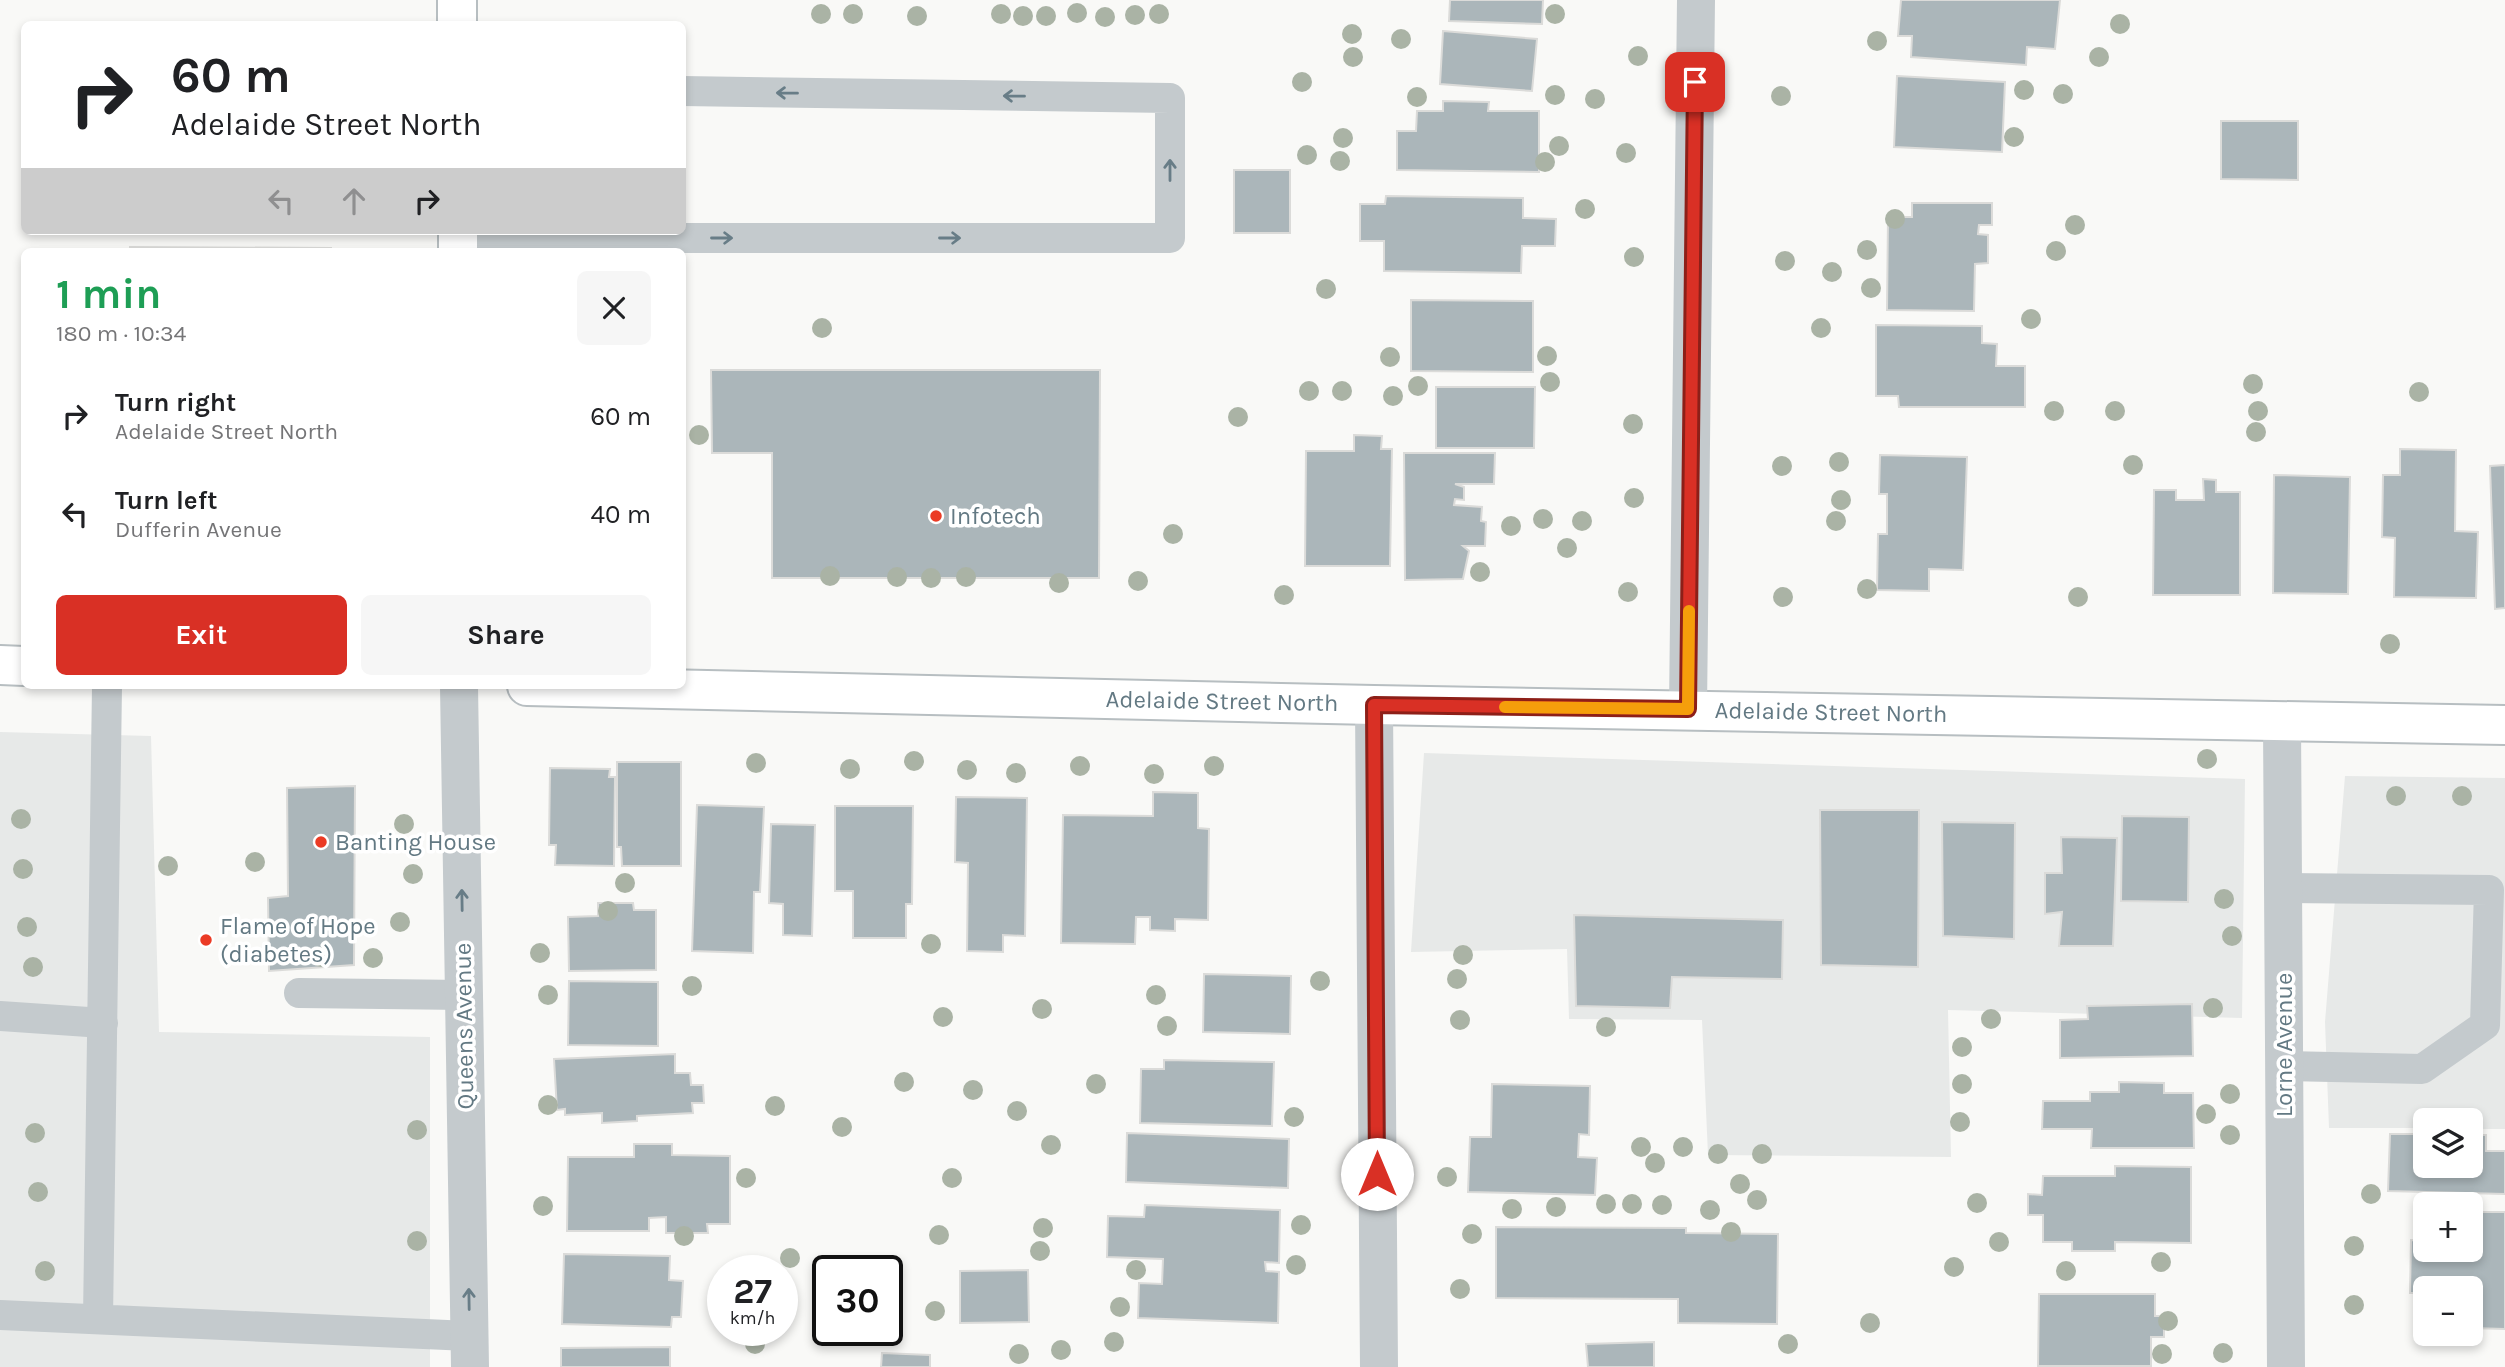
<!DOCTYPE html>
<meta charset="utf-8">
<style>
:root{--surface:#fff;--page:#f6f6f6;--text:#202124;--muted:#757577;--accent:#d93025}
body{margin:0;font-family:Karla,sans-serif;background:var(--page);color:var(--text);height:100vh;display:flex;flex-direction:column;font-size:26px;white-space:nowrap}
*{box-sizing:border-box;margin:0}
p{font-size:23px;color:var(--muted)}
.icon{flex:none;width:38px;height:38px;fill:none;stroke:currentColor;stroke-width:2;stroke-linecap:round;stroke-linejoin:round}
.map{position:relative;flex:1;overflow:hidden}
.drawer{position:absolute;left:21px;top:248px;width:665px;height:441px;display:flex;flex-direction:column;background:var(--surface);border-radius:10px;box-shadow:0 4px 10px #0003}
.drawer>*{flex:none}
.top-card{position:absolute;left:21px;top:21px;width:665px;height:214px;border-radius:10px;box-shadow:0 4px 10px #0003;background:#fff;color:var(--text);overflow:hidden}
.controls{position:absolute;left:2413px;top:1108px;display:grid;gap:14px}
.controls a{display:grid;place-items:center;width:70px;height:70px;border-radius:10px;background:var(--surface);box-shadow:0 4px 10px #0003;font-size:35px}
.speed{position:absolute;left:707px;top:1255px;display:flex;gap:14px;font-size:35px;font-weight:700;text-align:center}
.speed>*{display:grid;place-content:center;width:91px;height:91px;border-radius:50%;background:var(--surface);box-shadow:0 4px 10px #0003;line-height:1}
.speed small{font-size:18px;font-weight:400}
.speed .limit{border:4px solid #111;border-radius:10px;background:#fff;color:#111}
.pin{position:absolute;display:grid;place-items:center;width:60px;height:60px;color:#fff;margin:-30px;border-radius:14px;box-shadow:0 4px 10px #0006}
.me{position:absolute;width:77px;margin:-38px;rotate:0deg;stroke-linejoin:round;filter:drop-shadow(0 0 5px #0008)}
.turn{display:flex;align-items:center;gap:24px;height:147px;padding:0 35px;font-size:32px}
.turn .icon{width:91px;height:91px;stroke-width:2.5}
.turn b{display:block;font-size:49px;line-height:60px}
.lanes{display:flex;align-items:center;height:66px;padding:0 35px;background:#0003;justify-content:center;gap:35px;direction:ltr}
.lanes .off{opacity:.35}
.round{display:grid;place-items:center;flex:none;width:74px;height:74px;border-radius:10px;background:var(--page)}
.headline{display:flex;align-items:center;justify-content:space-between;height:119px;padding:0 35px}
h1{font-size:42px;font-weight:700;line-height:52px;color:#1e9e55}
.primary-button{display:flex;gap:14px;margin-top:auto;padding:14px 35px}
.primary-button a{flex:1;height:80px;border-radius:10px;background:var(--accent);color:#fff;font-size:28px;font-weight:700;line-height:80px;text-align:center}
.primary-button a+a{background:var(--page);color:var(--text)}
ul{padding:0;list-style:none}
li{display:flex;align-items:center;gap:21px;height:98px;padding:0 35px}
li div{flex:1}
li b{display:block;font-size:26px}
li em{font-style:normal}
.map>svg:first-child{display:block}
.built{fill:#e7e9e8}
.building{fill:#abb6ba;stroke:#dbdbd9;stroke-width:2}
.lines{fill:none;stroke-linecap:round;stroke-linejoin:round}
.secondary-casing{stroke:#b7bec1;stroke-width:42}
.service{stroke:#c4cacd;stroke-width:30}
.minor{stroke:#c4cacd;stroke-width:38}
.tertiary{stroke:#c4cacd;stroke-width:38}
.secondary{stroke:#fff;stroke-width:38}
.tree{fill:#aab3a5}
.oneway{stroke:#687d87}
.route-casing{stroke:#8d1f18;stroke-width:18}
.route{stroke:#d93025;stroke-width:12}
.slow{stroke:#f59e0b;stroke-width:12}
.poi-dot{fill:#eb3b25;stroke:#fff;stroke-width:2.5}
.labels{text-anchor:middle;stroke-width:7;stroke-linejoin:round;paint-order:stroke}
.poi-label{font-size:24px;fill:#637983;stroke:#fff;text-anchor:start}
.street-label{font-size:24px;fill:#637983;stroke:#fff}
</style>
<div class="map">
<svg width="2505" height="1367" viewBox="0 0 2505 1367">
<rect width="100%" height="100%" fill="#f9f9f7"/>
<!-- built -->
<path class="built" d="M0,732L151,736L159,1032L430,1037V1367H0Z
M1424,753L2245,779L2242,1018L1948,1010L1951,1157L1708,1155L1702,1020L1569,1019L1567,949L1411,952Z
M2345,776L2505,778V1129H2471V1120H2426L2425,1128H2329L2325,1022Z"/>
<!-- building -->
<path class="building" d="M1450,0H1543L1542,24L1449,21Z
M1901,0H2060L2055,49L2027,47L2026,65L1911,57L1912,36H1898Z
M1443,31L1537,39L1532,91L1440,84Z
M1897,76L2005,82L2002,152L1894,147Z
M1443,101L1489,102L1488,111H1539V172L1397,170V131H1416L1417,111H1443Z
M2221,121H2298V180L2221,179Z
M1234,170H1290V233H1234Z
M1386,196L1523,198V218L1556,219L1555,246H1522L1521,273L1384,271V241H1360V204H1385Z
M1912,203H1992V225H1979L1978,234L1988,235V263L1975,264L1974,311L1887,310L1888,217H1912Z
M130,247L331,248V252H130Z
M1411,300L1533,301V372L1411,371Z
M1876,325L1982,326V343L1997,344L1996,366H2025V407H1899L1898,396H1876Z
M711,370H1100L1099,578H772V453H712Z
M1436,387H1535L1534,448H1436Z
M1354,435L1382,436L1381,449H1392L1390,566H1305L1306,451H1354Z
M2400,449L2456,450L2455,531L2478,532L2476,598L2394,597L2395,538L2382,537L2383,475H2400Z
M1404,453H1495L1494,484H1455L1464,487V500L1455,499L1454,505L1482,507L1481,521L1486,522L1485,546H1463L1469,551L1463,579L1405,580Z
M1880,455L1967,457L1963,570L1929,569V591L1877,590L1878,534H1887V494H1879Z
M2505,465V608L2495,609L2490,466Z
M2274,475L2350,477L2348,594L2273,593Z
M2203,479L2216,480V492H2240V595H2153L2154,490H2176V500H2204Z
M617,762H681V866H622L621,847H617Z
M550,768L610,769L609,777H615L614,866L555,865L556,845H549Z
M355,786L354,965L269,971L268,898L288,896L287,788Z
M1153,792L1198,793V828L1209,829L1208,920L1175,919V931L1150,930V917H1136L1135,944L1061,943L1063,815L1153,816Z
M956,797L1027,798L1025,936L1003,935V952L967,951L968,863L955,862Z
M697,805L764,807L760,892H754L753,953L692,951Z
M835,806H913L912,904H906V938H853V891H835Z
M1820,810H1919L1918,967L1821,965Z
M2122,816L2189,817L2188,902L2121,901Z
M1942,822L2015,823L2014,939L1943,936Z
M771,824L815,825L812,936L783,935V904L769,903Z
M2061,837L2117,838L2113,946H2059L2062,912L2045,914V873H2062Z
M598,903H633L634,910H656V970L569,971L568,917L598,916Z
M1574,915L1783,920L1782,979L1672,977L1670,1008L1576,1006Z
M1204,974L1291,976L1290,1034L1203,1032Z
M569,981L658,982V1046L568,1045Z
M2192,1004L2193,1056L2060,1058V1020L2088,1019L2087,1006Z
M675,1054V1073H690L691,1085H703L704,1103H692L693,1113L637,1116V1121L602,1123V1113L565,1115V1109L557,1110L554,1059Z
M1164,1060L1274,1062L1272,1126L1140,1123L1141,1069H1164Z
M2119,1082L2164,1083V1093H2193L2194,1148H2091L2092,1129H2042L2043,1101H2090V1092H2119Z
M1492,1084L1590,1086L1589,1135L1579,1134L1578,1157L1597,1158L1595,1195L1468,1192L1470,1137H1491Z
M1127,1133L1289,1139L1288,1188L1126,1182Z
M2390,1134H2426V1166H2471V1135H2486V1151H2505V1194L2388,1191Z
M634,1144H672V1155L730,1156V1224H707L708,1233H666V1217L649,1218V1231H567L568,1157H634Z
M2115,1166L2191,1167V1243L2115,1242V1251H2072V1242H2043V1215H2028V1194L2042,1195L2043,1176H2115Z
M1145,1205L1280,1210L1279,1263L1265,1262L1266,1271L1279,1272L1278,1323L1138,1318L1139,1283L1162,1284L1163,1259L1107,1257L1108,1216L1144,1217Z
M2471,1212H2505V1329L2471,1328V1288H2426V1293H2410L2411,1240L2426,1241V1250H2471Z
M1496,1227L1686,1228V1233L1778,1234L1777,1324L1678,1323V1299L1496,1298Z
M564,1254L670,1256L669,1280L683,1281L681,1317H672L671,1327L562,1324Z
M1028,1270L1029,1322L960,1323V1271Z
M2039,1294H2155V1316H2164V1337H2151V1366H2038Z
M1654,1342V1367H1588L1586,1344Z
M670,1347V1367H561V1348Z
M882,1353L930,1355V1367H881Z"/>
<g class="lines">
<!-- secondary casing -->
<g class="secondary-casing">
<path id="secondary" d="M457,24V0
M458,231V252
M0,665L24,666
M527,686L1374,705L2505,725"/>
</g>
<!-- service -->
<path class="service" d="M458,238H1170V98L682,91
M2283,888L2489,890L2485,1025L2422,1069L2284,1066
M299,993L464,995
M0,1016L103,1023
M0,1315L469,1336
M98,1319L107,686"/>
<!-- minor -->
<path class="minor" d="M1374,705L1379,1367
M1688,709L1696,0
M2282,722L2286,1367"/>
<!-- tertiary -->
<path class="tertiary" d="M459,686L470,1367"/>
<!-- secondary -->
<use href="#secondary" class="secondary"/>
</g>
<!-- trees -->
<g class="tree">
<circle cx="1077" cy="13" r="10"/>
<circle cx="821" cy="14" r="10"/>
<circle cx="853" cy="14" r="10"/>
<circle cx="1001" cy="14" r="10"/>
<circle cx="1159" cy="14" r="10"/>
<circle cx="1555" cy="14" r="10"/>
<circle cx="1135" cy="15" r="10"/>
<circle cx="917" cy="16" r="10"/>
<circle cx="1023" cy="16" r="10"/>
<circle cx="1046" cy="16" r="10"/>
<circle cx="1105" cy="17" r="10"/>
<circle cx="2120" cy="24" r="10"/>
<circle cx="1352" cy="34" r="10"/>
<circle cx="1401" cy="39" r="10"/>
<circle cx="1877" cy="41" r="10"/>
<circle cx="1638" cy="56" r="10"/>
<circle cx="1353" cy="57" r="10"/>
<circle cx="2099" cy="57" r="10"/>
<circle cx="1302" cy="82" r="10"/>
<circle cx="2024" cy="90" r="10"/>
<circle cx="2063" cy="94" r="10"/>
<circle cx="1555" cy="95" r="10"/>
<circle cx="1781" cy="96" r="10"/>
<circle cx="1417" cy="97" r="10"/>
<circle cx="1595" cy="99" r="10"/>
<circle cx="2014" cy="137" r="10"/>
<circle cx="1343" cy="138" r="10"/>
<circle cx="1559" cy="146" r="10"/>
<circle cx="1626" cy="153" r="10"/>
<circle cx="1307" cy="155" r="10"/>
<circle cx="1340" cy="161" r="10"/>
<circle cx="1545" cy="162" r="10"/>
<circle cx="1585" cy="209" r="10"/>
<circle cx="1895" cy="219" r="10"/>
<circle cx="2075" cy="225" r="10"/>
<circle cx="1867" cy="250" r="10"/>
<circle cx="2056" cy="251" r="10"/>
<circle cx="1634" cy="257" r="10"/>
<circle cx="1785" cy="261" r="10"/>
<circle cx="1832" cy="272" r="10"/>
<circle cx="1871" cy="288" r="10"/>
<circle cx="1326" cy="289" r="10"/>
<circle cx="2031" cy="319" r="10"/>
<circle cx="822" cy="328" r="10"/>
<circle cx="1821" cy="328" r="10"/>
<circle cx="1547" cy="356" r="10"/>
<circle cx="1390" cy="357" r="10"/>
<circle cx="1550" cy="382" r="10"/>
<circle cx="2253" cy="384" r="10"/>
<circle cx="1418" cy="386" r="10"/>
<circle cx="1309" cy="391" r="10"/>
<circle cx="1342" cy="391" r="10"/>
<circle cx="2419" cy="392" r="10"/>
<circle cx="1393" cy="396" r="10"/>
<circle cx="2054" cy="411" r="10"/>
<circle cx="2115" cy="411" r="10"/>
<circle cx="2258" cy="411" r="10"/>
<circle cx="1238" cy="417" r="10"/>
<circle cx="1633" cy="424" r="10"/>
<circle cx="2256" cy="432" r="10"/>
<circle cx="699" cy="435" r="10"/>
<circle cx="1839" cy="462" r="10"/>
<circle cx="2133" cy="465" r="10"/>
<circle cx="1782" cy="466" r="10"/>
<circle cx="1634" cy="498" r="10"/>
<circle cx="1841" cy="500" r="10"/>
<circle cx="1543" cy="519" r="10"/>
<circle cx="1582" cy="521" r="10"/>
<circle cx="1836" cy="521" r="10"/>
<circle cx="1511" cy="526" r="10"/>
<circle cx="1173" cy="534" r="10"/>
<circle cx="1567" cy="548" r="10"/>
<circle cx="1480" cy="572" r="10"/>
<circle cx="830" cy="576" r="10"/>
<circle cx="897" cy="577" r="10"/>
<circle cx="966" cy="577" r="10"/>
<circle cx="931" cy="578" r="10"/>
<circle cx="1138" cy="581" r="10"/>
<circle cx="1059" cy="583" r="10"/>
<circle cx="1867" cy="589" r="10"/>
<circle cx="1628" cy="592" r="10"/>
<circle cx="1284" cy="595" r="10"/>
<circle cx="1783" cy="597" r="10"/>
<circle cx="2078" cy="597" r="10"/>
<circle cx="2390" cy="644" r="10"/>
<circle cx="2207" cy="759" r="10"/>
<circle cx="914" cy="761" r="10"/>
<circle cx="756" cy="763" r="10"/>
<circle cx="1080" cy="766" r="10"/>
<circle cx="1214" cy="766" r="10"/>
<circle cx="850" cy="769" r="10"/>
<circle cx="967" cy="770" r="10"/>
<circle cx="1016" cy="773" r="10"/>
<circle cx="1154" cy="774" r="10"/>
<circle cx="2396" cy="796" r="10"/>
<circle cx="2462" cy="796" r="10"/>
<circle cx="21" cy="819" r="10"/>
<circle cx="404" cy="824" r="10"/>
<circle cx="255" cy="862" r="10"/>
<circle cx="168" cy="866" r="10"/>
<circle cx="23" cy="869" r="10"/>
<circle cx="413" cy="874" r="10"/>
<circle cx="625" cy="883" r="10"/>
<circle cx="2224" cy="899" r="10"/>
<circle cx="608" cy="911" r="10"/>
<circle cx="400" cy="922" r="10"/>
<circle cx="27" cy="927" r="10"/>
<circle cx="2232" cy="936" r="10"/>
<circle cx="931" cy="944" r="10"/>
<circle cx="540" cy="953" r="10"/>
<circle cx="1463" cy="955" r="10"/>
<circle cx="321" cy="957" r="10"/>
<circle cx="373" cy="958" r="10"/>
<circle cx="33" cy="967" r="10"/>
<circle cx="1457" cy="979" r="10"/>
<circle cx="1320" cy="981" r="10"/>
<circle cx="692" cy="986" r="10"/>
<circle cx="548" cy="995" r="10"/>
<circle cx="1156" cy="995" r="10"/>
<circle cx="2213" cy="1008" r="10"/>
<circle cx="1042" cy="1009" r="10"/>
<circle cx="943" cy="1017" r="10"/>
<circle cx="1991" cy="1019" r="10"/>
<circle cx="1460" cy="1020" r="10"/>
<circle cx="1167" cy="1026" r="10"/>
<circle cx="1606" cy="1027" r="10"/>
<circle cx="1962" cy="1047" r="10"/>
<circle cx="904" cy="1082" r="10"/>
<circle cx="1096" cy="1084" r="10"/>
<circle cx="1962" cy="1084" r="10"/>
<circle cx="973" cy="1090" r="10"/>
<circle cx="2230" cy="1094" r="10"/>
<circle cx="548" cy="1105" r="10"/>
<circle cx="775" cy="1106" r="10"/>
<circle cx="1017" cy="1111" r="10"/>
<circle cx="2206" cy="1114" r="10"/>
<circle cx="1294" cy="1117" r="10"/>
<circle cx="1960" cy="1122" r="10"/>
<circle cx="842" cy="1127" r="10"/>
<circle cx="417" cy="1130" r="10"/>
<circle cx="35" cy="1133" r="10"/>
<circle cx="2230" cy="1135" r="10"/>
<circle cx="1051" cy="1145" r="10"/>
<circle cx="1641" cy="1147" r="10"/>
<circle cx="1683" cy="1147" r="10"/>
<circle cx="1718" cy="1154" r="10"/>
<circle cx="1762" cy="1154" r="10"/>
<circle cx="1655" cy="1163" r="10"/>
<circle cx="1447" cy="1177" r="10"/>
<circle cx="746" cy="1178" r="10"/>
<circle cx="952" cy="1178" r="10"/>
<circle cx="1740" cy="1184" r="10"/>
<circle cx="38" cy="1192" r="10"/>
<circle cx="2371" cy="1194" r="10"/>
<circle cx="1757" cy="1200" r="10"/>
<circle cx="1977" cy="1203" r="10"/>
<circle cx="1606" cy="1204" r="10"/>
<circle cx="1632" cy="1204" r="10"/>
<circle cx="1662" cy="1205" r="10"/>
<circle cx="543" cy="1206" r="10"/>
<circle cx="1556" cy="1207" r="10"/>
<circle cx="1512" cy="1209" r="10"/>
<circle cx="1710" cy="1210" r="10"/>
<circle cx="1301" cy="1225" r="10"/>
<circle cx="1043" cy="1228" r="10"/>
<circle cx="1731" cy="1232" r="10"/>
<circle cx="1472" cy="1234" r="10"/>
<circle cx="939" cy="1235" r="10"/>
<circle cx="684" cy="1236" r="10"/>
<circle cx="417" cy="1241" r="10"/>
<circle cx="1999" cy="1242" r="10"/>
<circle cx="2354" cy="1246" r="10"/>
<circle cx="1040" cy="1251" r="10"/>
<circle cx="790" cy="1258" r="10"/>
<circle cx="2161" cy="1262" r="10"/>
<circle cx="1296" cy="1265" r="10"/>
<circle cx="1954" cy="1267" r="10"/>
<circle cx="1136" cy="1270" r="10"/>
<circle cx="45" cy="1271" r="10"/>
<circle cx="2066" cy="1271" r="10"/>
<circle cx="1460" cy="1289" r="10"/>
<circle cx="2354" cy="1305" r="10"/>
<circle cx="1120" cy="1307" r="10"/>
<circle cx="935" cy="1311" r="10"/>
<circle cx="2168" cy="1321" r="10"/>
<circle cx="1870" cy="1323" r="10"/>
<circle cx="1114" cy="1342" r="10"/>
<circle cx="755" cy="1344" r="10"/>
<circle cx="1788" cy="1344" r="10"/>
<circle cx="1061" cy="1350" r="10"/>
<circle cx="2223" cy="1353" r="10"/>
<circle cx="1019" cy="1354" r="10"/>
<circle cx="2162" cy="1354" r="10"/>
</g>
<!-- one-way arrows -->
<defs><path id="oneway-shaft" d="M-6 0H5M1.5-3L5.5 0L1.5 3" fill="none" stroke-width="1.6" stroke-linecap="round" stroke-linejoin="round" transform="scale(1.75)"/></defs>
<g class="oneway">
<use href="#oneway-shaft" transform="translate(787 93) rotate(-179)"/>
<use href="#oneway-shaft" transform="translate(1014 96) rotate(-179)"/>
<use href="#oneway-shaft" transform="translate(1170 170) rotate(-90)"/>
<use href="#oneway-shaft" transform="translate(722 238)"/>
<use href="#oneway-shaft" transform="translate(950 238)"/>
<use href="#oneway-shaft" transform="translate(462 900) rotate(-91)"/>
<use href="#oneway-shaft" transform="translate(469 1299) rotate(-91)"/>
</g>
<g class="lines">
<!-- route casing -->
<g class="route-casing">
<path id="route" d="M1377,1174L1374,705L1688,709L1695,82"/>
</g>
<!-- route -->
<use href="#route" class="route"/>
<!-- slow -->
<path class="slow" d="M1505,707L1688,709L1689,611"/>
</g>
<!-- markers -->
<g class="poi-dot">
<circle cx="936" cy="516" r="7"/>
<circle cx="321" cy="842" r="7"/>
<circle cx="206" cy="940" r="7"/>
</g>
<g class="labels">
<!-- poi labels -->
<g class="poi-label">
<text x="950" y="524">Infotech</text>
<text x="335" y="850">Banting House</text>
<text x="220" y="934">Flame of Hope<tspan x="220" dy="28">(diabetes)</tspan></text>
</g>
<!-- street labels -->
<g class="street-label">
<text transform="translate(1222 701) rotate(1)" y="8">Adelaide Street North</text>
<text transform="translate(1831 712) rotate(1)" y="8">Adelaide Street North</text>
<text transform="translate(464 1026) rotate(-91)" y="8">Queens Avenue</text>
<text transform="translate(2284 1045) rotate(-90)" y="8">Lorne Avenue</text>
</g>
</g>
</svg>
<div class="controls">
<a><svg class="icon" aria-label="layers" viewBox="0 0 24 24"><path d="M12 4l9 5-9 5-9-5zM3 14l9 5 9-5"/></svg></a>
<a>+</a>
<a>−</a>
</div>
<div class="speed"><div>27<small>km/h</small></div><div class="limit">30</div></div>
<div class="pin" style="left:1695px;top:82px;background:#d93025"><svg class="icon" aria-label="arrive" viewBox="0 0 24 24"><path d="M6 21V4h12l-3 4 3 4H6"/></svg></div>
<svg class="me" style="left:1377px;top:1174px" viewBox="-20 -20 40 40"><circle r="19" fill="#fff"/><path d="M0-13L10 11 0 6-10 11z" fill="#d93025"/></svg>
<div class="top-card">
<div class="turn"><svg class="icon" aria-label="right" viewBox="0 0 24 24"><path d="M7 20v-9h11M14 6l5 5-5 5"/></svg><div><b>60 m</b>Adelaide Street North</div></div>
<div class="lanes"><svg class="icon off" aria-label="left" viewBox="0 0 24 24"><path d="M17 20v-9H6M10 6l-5 5 5 5"/></svg><svg class="icon off" aria-label="ahead" viewBox="0 0 24 24"><path d="M12 20V5M6 11l6-6 6 6"/></svg><svg class="icon" aria-label="right" viewBox="0 0 24 24"><path d="M7 20v-9h11M14 6l5 5-5 5"/></svg></div>
</div>
<section class="drawer">
<div class="headline"><div><h1>1 min</h1><p>180 m · 10:34</p></div><a class="round"><svg class="icon" aria-label="close" viewBox="0 0 24 24"><path d="M6 6l12 12M18 6L6 18"/></svg></a></div>
<ul>
<li><svg class="icon" aria-label="right" viewBox="0 0 24 24"><path d="M7 20v-9h11M14 6l5 5-5 5"/></svg><div><b>Turn right</b><p>Adelaide Street North</p></div><em>60 m</em></li>
<li><svg class="icon" aria-label="left" viewBox="0 0 24 24"><path d="M17 20v-9H6M10 6l-5 5 5 5"/></svg><div><b>Turn left</b><p>Dufferin Avenue</p></div><em>40 m</em></li>
</ul>
<div class="primary-button"><a>Exit</a><a>Share</a></div>
</section>
</div>
